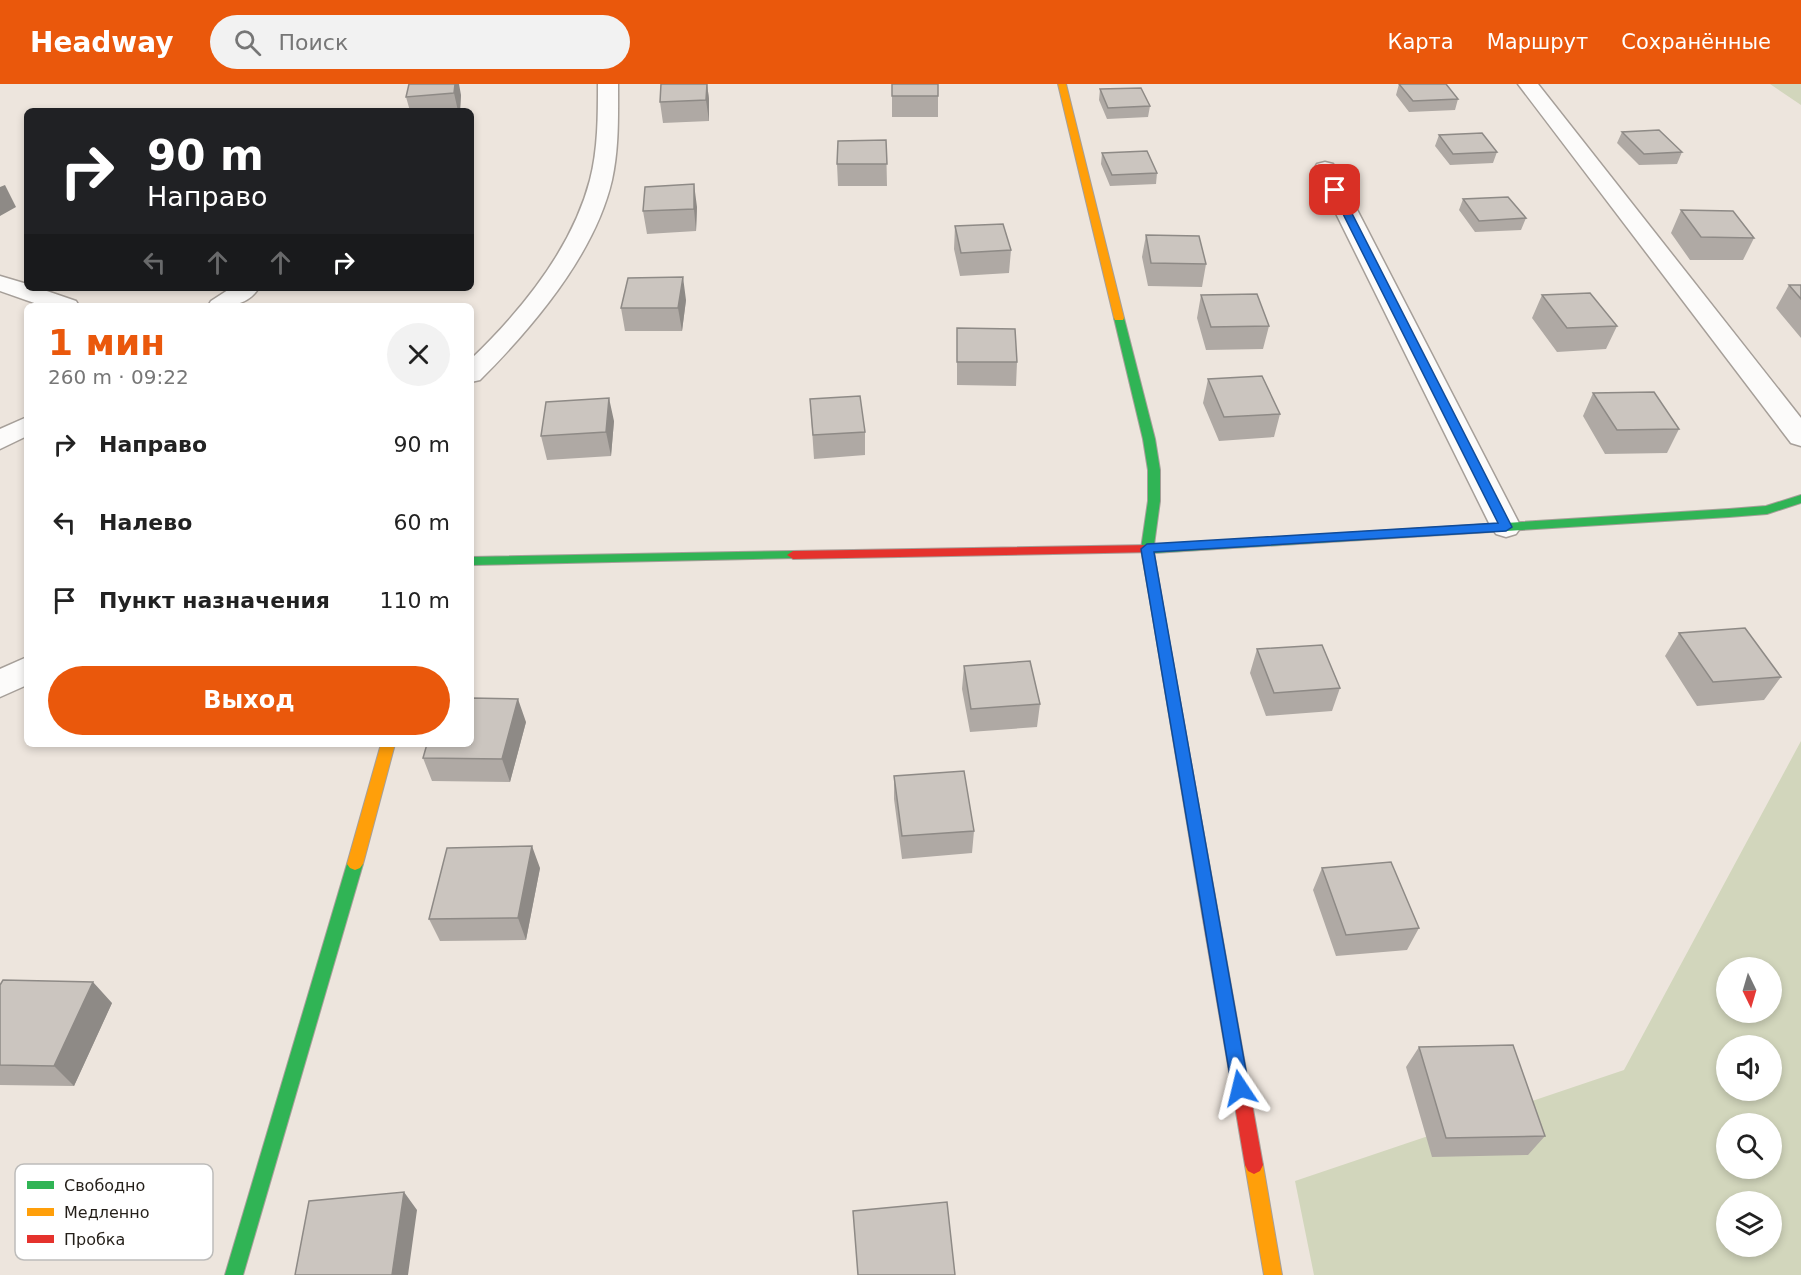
<!DOCTYPE html>
<html lang="ru">
<meta charset="utf-8">
<style>
:root{--surface:#fff;--page:#f2f2f2;--text:#222;--muted:#767676;--accent:#ea580c}
body{margin:0;font-family:"DejaVu Sans",sans-serif;background:var(--page);color:var(--text);height:100vh;display:flex;flex-direction:column;font-size:22px;white-space:nowrap}
*{box-sizing:border-box;margin:0}
p{font-size:20px;color:var(--muted)}
.icon{flex:none;width:33px;height:33px;fill:none;stroke:currentColor;stroke-width:2;stroke-linecap:round;stroke-linejoin:round}
.map{position:relative;flex:1;overflow:hidden}
.panel{position:absolute;left:24px;top:219px;width:450px;height:444px;display:flex;flex-direction:column;background:var(--surface);border-radius:9px;box-shadow:0 3px 9px #0003}
.panel>*{flex:none}
.guide{position:absolute;left:24px;top:24px;width:450px;height:183px;border-radius:9px;box-shadow:0 3px 9px #0003;background:#202124;color:#fff;overflow:hidden}
.needle{width:39px;rotate:175deg}
.buttons{position:absolute;left:1716px;top:873px;display:grid;gap:12px}
.buttons a{display:grid;place-items:center;width:66px;height:66px;border-radius:50%;background:var(--surface);box-shadow:0 3px 9px #0003;font-size:30px}
.pin{position:absolute;display:grid;place-items:center;width:51px;height:51px;color:#fff;margin:-26px;border-radius:12px;box-shadow:0 3px 9px #0006}
.me{position:absolute;width:66px;margin:-33px;rotate:350deg;stroke-linejoin:round;filter:drop-shadow(0 0 4px #0008)}
.turn{display:flex;align-items:center;gap:21px;height:126px;padding:0 24px;font-size:27px}
.turn .icon{width:78px;height:78px;stroke-width:2.5}
.turn b{display:block;font-size:42px;line-height:51px}
.lanes{display:flex;align-items:center;height:57px;padding:0 24px;background:#0003;justify-content:center;gap:30px;direction:ltr}
.lanes .off{opacity:.35}
.round{display:grid;place-items:center;flex:none;width:63px;height:63px;border-radius:32px;background:var(--page)}
.head{display:flex;align-items:center;justify-content:space-between;height:102px;padding:0 24px}
h1{font-size:36px;font-weight:800;line-height:45px;color:var(--accent)}
.action{display:flex;gap:12px;margin-top:auto;padding:12px 24px}
.action a{flex:1;height:69px;border-radius:36px;background:var(--accent);color:#fff;font-size:24px;font-weight:800;line-height:69px;text-align:center}
ul{padding:0;list-style:none}
li{display:flex;align-items:center;gap:18px;height:78px;padding:0 24px}
li div{flex:1}
li b{display:block;font-size:22px}
li em{font-style:normal}
header{display:flex;align-items:center;gap:36px;box-sizing:border-box;height:84px;padding:0 30px;background:var(--accent);color:#fff}
header strong{font-size:28px}
nav{display:flex;gap:33px;margin-inline-start:auto;font-size:21px}
.search{width:420px;height:54px;background:var(--page);display:flex;align-items:center;gap:15px;box-sizing:border-box;padding:0 21px;border-radius:33px;color:var(--muted);font-size:22px}
.map>svg:first-child{display:block}
.green{fill:#d2d6bc;fill-rule:evenodd}
.lines{fill:none;stroke-linecap:round;stroke-linejoin:round}
.street-casing{stroke:#a69f99;stroke-width:3}
.fast-casing{stroke:#a69f99;stroke-width:2}
.slow-casing{stroke:#a69f99;stroke-width:2}
.jam-casing{stroke:#a69f99;stroke-width:2}
.street{fill:#fcfbfa;fill-rule:evenodd}
.fast{fill:#30b455;fill-rule:evenodd}
.slow{fill:#ff9f0a;fill-rule:evenodd}
.jam{fill:#e5322d;fill-rule:evenodd}
.wall{fill:#afa9a4}
.shaded-wall{fill:#8e8a86}
.building{fill:#cbc5bf;stroke:#8e8a86;stroke-width:1.5}
.route{fill:#1a73e8;stroke:#114b97;stroke-width:1.5}
.key{fill:#fff;stroke:#bdbcba;stroke-width:1.5}
.key-label{font-size:16px;fill:#241f19}
</style>
<header>
<strong>Headway</strong>
<div class="search"><svg class="icon" aria-label="search" viewBox="0 0 24 24"><circle cx="10" cy="10" r="6"/><path d="M15 15l6 6"/></svg>Поиск</div>
<nav><a>Карта</a><a>Маршрут</a><a>Сохранённые</a></nav>
</header>
<div class="map">
<svg width="1801" height="1191" viewBox="0 0 1801 1191">
<rect width="100%" height="100%" fill="#ede5dd"/>
<!-- green -->
<path class="green" d="M1770,0H1801V21Z
M1801,657V1191H1314L1295,1097L1624,986ZM1726,884H1772V928H1726ZM1726,962H1772V1006H1726ZM1726,1040H1772V1084H1726ZM1726,1118H1772V1162H1726Z"/>
<g class="lines">
<!-- street casing -->
<g class="street-casing">
<path id="street" d="M598,0H618C618,32 619,64 612,96C595,170 533,243 480,296L471,298V275C521,227 572,165 590,96C598,65 598,32 598,0Z
M1518,0H1538L1801,334V362L1791,359Z
M1325,78L1333,80L1336,85L1521,443L1516,450L1506,453L1496,450L1491,443L1314,85L1317,80Z
M0,192L27,200V204H38L76,217L79,222H43L0,207Z
M231,204H259C246,223 228,222 208,222L211,217Z
M27,333V352L0,365V345Z
M27,573V601L0,613V585Z"/>
</g>
<!-- fast casing -->
<g class="fast-casing">
<path id="fast" d="M1119,231L1124,234L1155,355L1160,386V417L1154,461L1729,425L1766,422L1801,411V419L1767,430L1729,433L1154,469L1163,522L1157,527L1151,522L1141,465L1148,417V386L1143,355L1114,234Z
M793,467L799,471L797,474L471,481V473Z
M355,774L360,776L363,780L243,1191H225L347,780L350,776Z"/>
</g>
<!-- slow casing -->
<g class="slow-casing">
<path id="slow" d="M1058,0H1066L1124,234L1123,236H1115L1114,234Z
M1157,517L1163,522L1218,829L1216,834L1210,836L1204,834L1202,829L1151,522Z
M381,660H395L363,780L360,784L355,786L350,784L347,780Z
M1254,1072L1260,1075L1263,1081L1282,1191H1264L1245,1081L1248,1075Z"/>
</g>
<!-- jam casing -->
<g class="jam-casing">
<path id="jam" d="M1150,461L1156,465L1154,468L793,475L787,471L793,467Z
M1210,822L1216,824L1218,829L1263,1081L1260,1087L1254,1090L1248,1087L1245,1081L1202,829L1204,824Z"/>
</g>
<!-- street -->
<use href="#street" class="street"/>
<!-- fast -->
<use href="#fast" class="fast"/>
<!-- slow -->
<use href="#slow" class="slow"/>
<!-- jam -->
<use href="#jam" class="jam"/>
</g>
<!-- wall -->
<path class="wall" d="M409,0L461,11L460,27H410L406,13Z
M661,0H707L709,15V37L663,39L660,18Z
M892,0L938,12V33H892Z
M1399,0L1458,15L1455,26L1409,28L1396,11Z
M1100,5L1150,22L1148,33L1107,35L1099,16Z
M1622,48L1682,68L1677,80L1639,81L1617,59Z
M1439,51L1497,68L1493,79L1450,81L1435,62Z
M886,56L887,102H838L837,80Z
M1102,69L1157,89L1156,100L1110,102L1101,80Z
M1463,115L1526,134L1521,146L1475,148L1459,126Z
M697,123L696,147L647,150L643,127Z
M1681,126L1754,154L1743,176H1690L1671,149Z
M955,142L1011,166L1009,189L960,192L954,165Z
M1146,151L1206,180L1202,203L1148,202L1142,173Z
M1789,201H1801V254L1776,224Z
M1201,211L1269,242L1263,265L1206,266L1197,234Z
M1542,211L1617,242L1606,265L1557,268L1532,234Z
M686,216L682,247H625L621,224Z
M957,244L1017,278L1016,302L957,301Z
M1208,295L1280,330L1274,353L1219,357L1203,319Z
M1593,309L1679,345L1667,369L1605,370L1583,332Z
M810,315L865,348V371L814,375Z
M614,337L611,372L547,376L541,352Z
M1679,549L1781,593L1764,616L1697,622L1665,572Z
M1257,565L1340,604L1332,627L1266,632L1250,589Z
M964,582L1040,620L1037,643L970,648L962,605Z
M526,638L510,698L432,697L423,674Z
M894,692L974,747L972,769L902,775L894,715Z
M540,784L526,856L440,857L429,835Z
M1322,784L1419,844L1407,866L1336,872L1313,806Z
M0,901L112,919L74,1002L0,1001Z
M1419,963L1545,1052L1528,1071L1432,1073L1406,983Z"/>
<!-- shaded-wall -->
<path class="shaded-wall" d="M455,0H459L461,11L460,27H458L454,9Z
M707,0L709,15V37L706,16Z
M694,100L697,123L696,147L694,125Z
M5,101L16,123L0,132V103Z
M683,193L686,216L682,247L678,224Z
M609,314L614,337L611,372L606,348Z
M518,615L526,638L510,698L502,675Z
M532,762L540,784L526,856L518,834Z
M93,898L112,919L74,1002L54,982Z
M404,1108L417,1126L408,1191H392Z"/>
<!-- building -->
<path class="building" d="M409,0H455L454,9L406,13Z
M661,0H707L706,16L660,18Z
M892,0H938V12H892Z
M1399,0H1446L1458,15L1413,17Z
M1141,4L1150,22L1108,24L1100,5Z
M1659,46L1682,68L1644,70L1622,48Z
M1482,49L1497,68L1453,70L1439,51Z
M886,56L887,80H837L838,57Z
M1147,67L1157,89L1112,91L1102,69Z
M694,100V125L643,127L645,103Z
M1508,113L1526,134L1479,137L1463,115Z
M1681,126L1733,127L1754,154L1701,153Z
M1003,140L1011,166L961,169L955,142Z
M1146,151L1199,152L1206,180L1151,179Z
M683,193L678,224H621L628,194Z
M1789,201H1801V215Z
M1590,209L1617,242L1567,244L1542,211Z
M1257,210L1269,242L1211,243L1201,211Z
M316,220L327,222H314Z
M957,244L1015,245L1017,278H957Z
M1262,292L1280,330L1224,333L1208,295Z
M1654,308L1679,345L1617,346L1593,309Z
M860,312L865,348L813,351L810,315Z
M609,314L606,348L541,352L546,318Z
M1745,544L1781,593L1713,598L1679,549Z
M1322,561L1340,604L1274,609L1257,565Z
M1030,577L1040,620L971,625L964,582Z
M471,614L518,615L502,675L423,674L427,660H471Z
M964,687L974,747L902,752L894,692Z
M532,762L518,834L429,835L447,764Z
M1391,778L1419,844L1346,851L1322,784Z
M3,896L93,898L54,982L0,981V901Z
M1513,961L1545,1052L1446,1054L1419,963Z
M404,1108L392,1191H295L309,1117Z
M947,1118L955,1191H858L853,1127Z"/>
<!-- route -->
<path class="route" d="M1335,103L1340,106L1512,443L1506,447L1154,468L1249,1004L1246,1009L1240,1012L1234,1009L1232,1004L1141,465L1147,460L1498,439L1331,106Z"/>
<!-- legend -->
<rect x="15" y="1080" width="198" height="96" rx="9" class="key"/>
<rect x="27" y="1097" width="27" height="8" fill="#30b455"/>
<rect x="27" y="1124" width="27" height="8" fill="#ff9f0a"/>
<rect x="27" y="1151" width="27" height="8" fill="#e5322d"/>
<g class="key-label">
<text x="64" y="1107">Свободно</text>
<text x="64" y="1134">Медленно</text>
<text x="64" y="1161">Пробка</text>
</g>
</svg>
<div class="buttons">
<a><svg class="needle" viewBox="-14 -14 28 28"><path d="M0-13l5 13h-10z" fill="#e53935"/><path d="M0 13l5-13h-10z" fill="#767676"/></svg></a>
<a><svg class="icon" aria-label="sound" viewBox="0 0 24 24"><path d="M4 9h4l5-4v14l-5-4H4zM17 9q2 3 0 6"/></svg></a>
<a><svg class="icon" aria-label="search" viewBox="0 0 24 24"><circle cx="10" cy="10" r="6"/><path d="M15 15l6 6"/></svg></a>
<a><svg class="icon" aria-label="layers" viewBox="0 0 24 24"><path d="M12 4l9 5-9 5-9-5zM3 14l9 5 9-5"/></svg></a>
</div>
<div class="pin" style="left:1335px;top:106px;background:#d93025"><svg class="icon" aria-label="arrive" viewBox="0 0 24 24"><path d="M6 21V4h12l-3 4 3 4H6"/></svg></div>
<svg class="me" style="left:1240px;top:1004px" viewBox="-20 -20 40 40"><path d="M0-17L14 15 0 8-14 15z" fill="#1a73e8" stroke="#fff" stroke-width="4"/></svg>
<div class="guide">
<div class="turn"><svg class="icon" aria-label="right" viewBox="0 0 24 24"><path d="M7 20v-9h11M14 6l5 5-5 5"/></svg><div><b>90 m</b>Направо</div></div>
<div class="lanes"><svg class="icon off" aria-label="left" viewBox="0 0 24 24"><path d="M17 20v-9H6M10 6l-5 5 5 5"/></svg><svg class="icon off" aria-label="ahead" viewBox="0 0 24 24"><path d="M12 20V5M6 11l6-6 6 6"/></svg><svg class="icon off" aria-label="ahead" viewBox="0 0 24 24"><path d="M12 20V5M6 11l6-6 6 6"/></svg><svg class="icon" aria-label="right" viewBox="0 0 24 24"><path d="M7 20v-9h11M14 6l5 5-5 5"/></svg></div>
</div>
<section class="panel">
<div class="head"><div><h1>1 мин</h1><p>260 m · 09:22</p></div><a class="round"><svg class="icon" aria-label="close" viewBox="0 0 24 24"><path d="M6 6l12 12M18 6L6 18"/></svg></a></div>
<ul>
<li><svg class="icon" aria-label="right" viewBox="0 0 24 24"><path d="M7 20v-9h11M14 6l5 5-5 5"/></svg><div><b>Направо</b></div><em>90 m</em></li>
<li><svg class="icon" aria-label="left" viewBox="0 0 24 24"><path d="M17 20v-9H6M10 6l-5 5 5 5"/></svg><div><b>Налево</b></div><em>60 m</em></li>
<li><svg class="icon" aria-label="arrive" viewBox="0 0 24 24"><path d="M6 21V4h12l-3 4 3 4H6"/></svg><div><b>Пункт назначения</b></div><em>110 m</em></li>
</ul>
<div class="action"><a>Выход</a></div>
</section>
</div>
